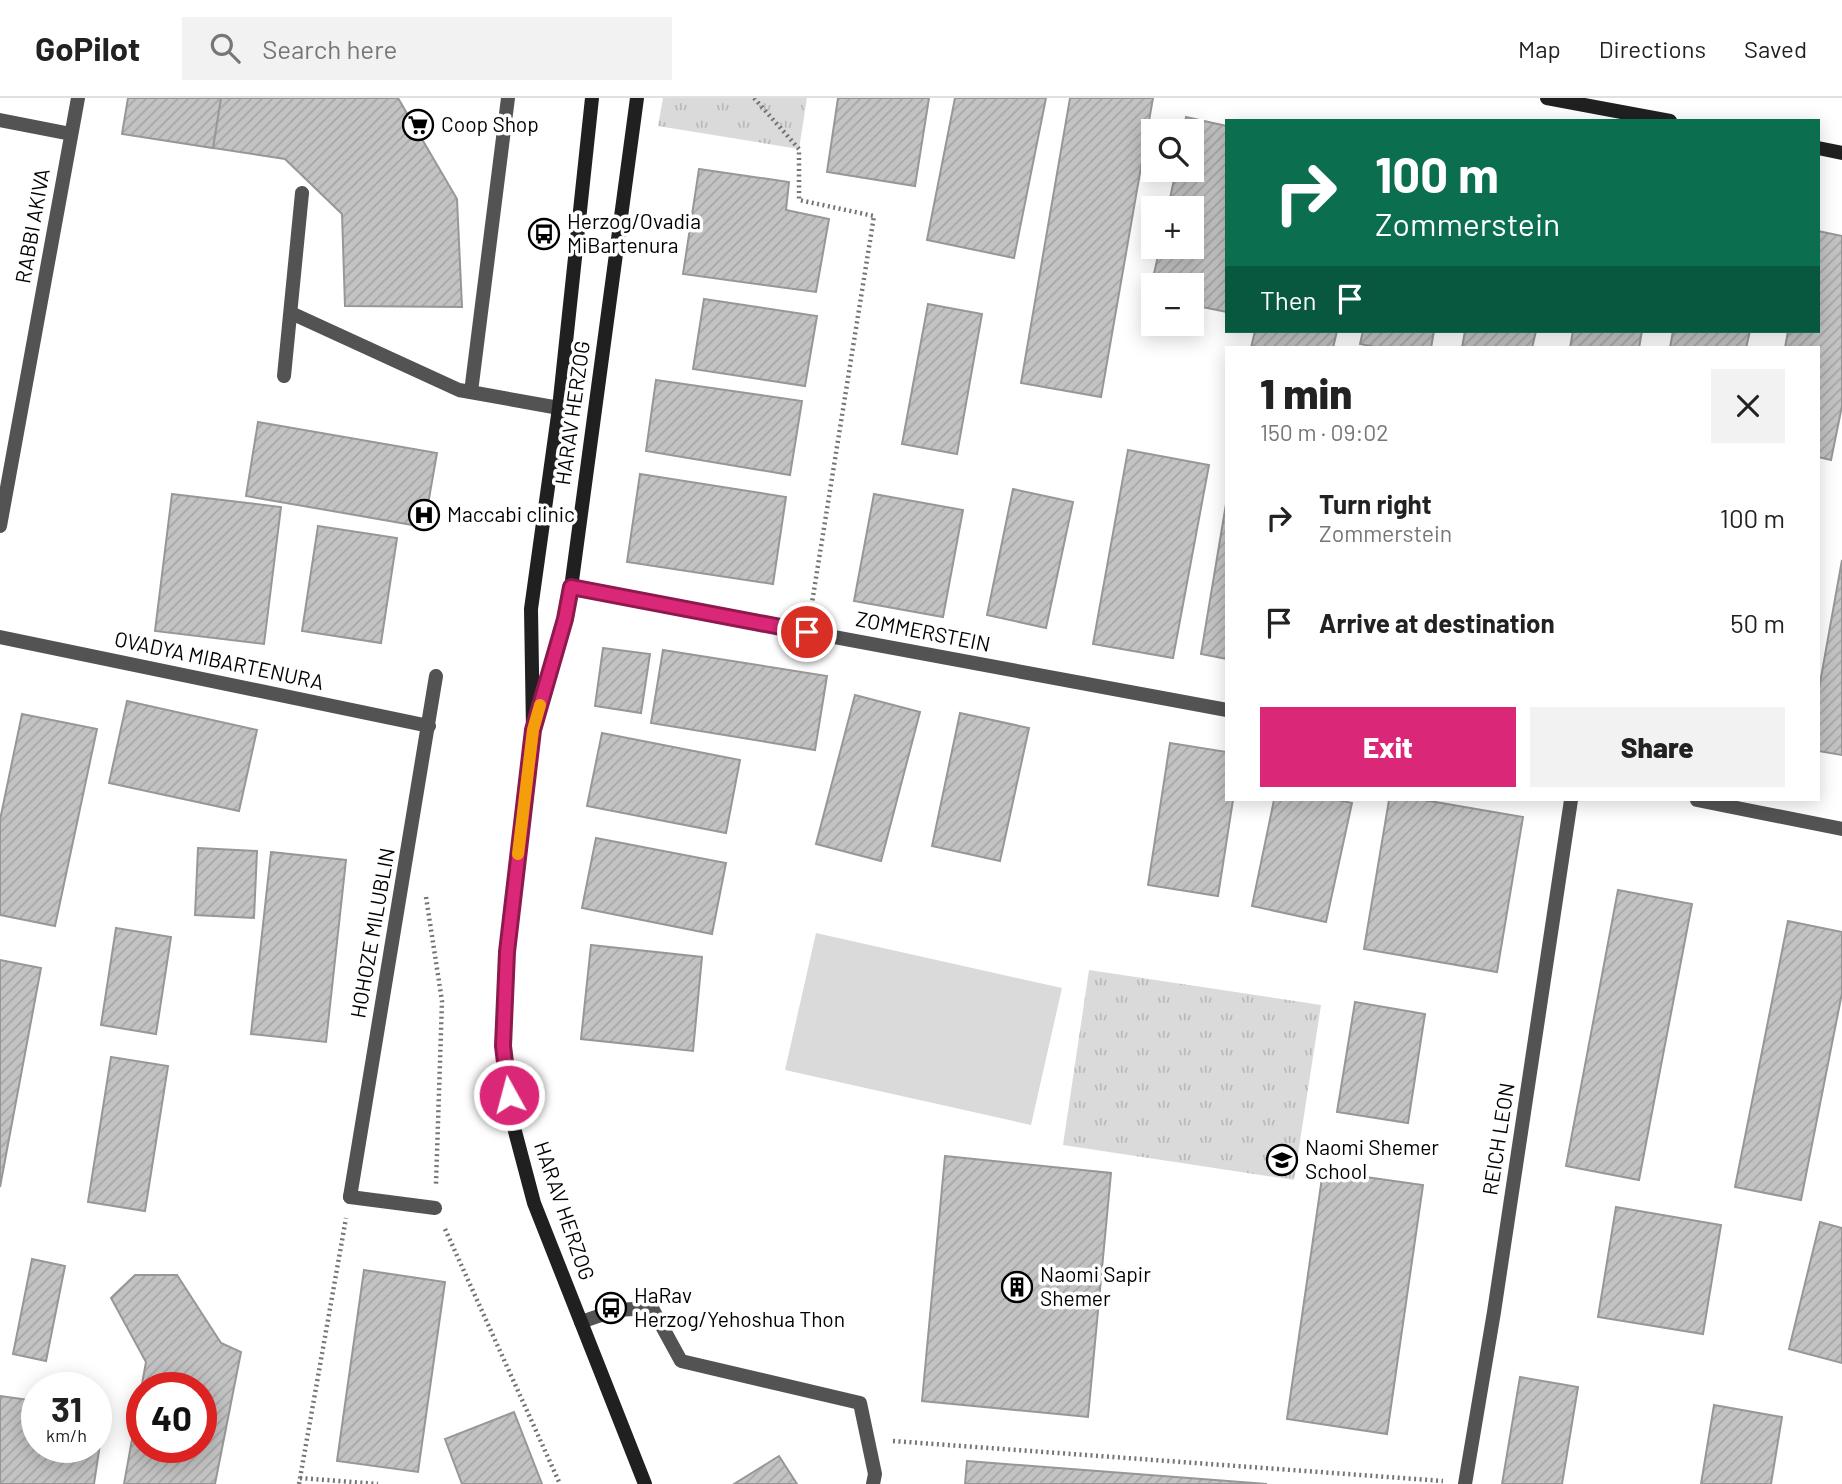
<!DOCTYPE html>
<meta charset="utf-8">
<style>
:root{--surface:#fff;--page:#f2f2f2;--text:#222;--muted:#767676;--line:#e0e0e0;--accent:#db2777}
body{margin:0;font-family:Barlow,sans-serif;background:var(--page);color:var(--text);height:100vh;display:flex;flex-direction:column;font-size:26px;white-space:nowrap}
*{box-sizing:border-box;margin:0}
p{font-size:23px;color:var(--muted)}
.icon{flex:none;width:38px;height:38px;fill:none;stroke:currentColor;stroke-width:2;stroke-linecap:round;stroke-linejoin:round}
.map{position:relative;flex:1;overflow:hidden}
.details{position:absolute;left:1225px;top:248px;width:595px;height:455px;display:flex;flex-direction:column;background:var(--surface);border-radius:0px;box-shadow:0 4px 18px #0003}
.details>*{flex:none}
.hud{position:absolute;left:1225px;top:21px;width:595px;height:214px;border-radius:0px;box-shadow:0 4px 18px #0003;background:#0b6e4f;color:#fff;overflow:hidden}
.tools{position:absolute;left:1141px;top:21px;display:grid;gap:14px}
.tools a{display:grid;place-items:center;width:63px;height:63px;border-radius:0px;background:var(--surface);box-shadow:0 4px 18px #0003;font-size:35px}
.speed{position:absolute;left:21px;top:1274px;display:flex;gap:14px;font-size:35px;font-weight:700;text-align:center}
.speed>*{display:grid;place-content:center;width:91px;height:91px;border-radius:50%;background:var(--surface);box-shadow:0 4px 18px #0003;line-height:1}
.speed small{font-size:18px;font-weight:400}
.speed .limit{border:10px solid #d22;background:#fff;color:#111}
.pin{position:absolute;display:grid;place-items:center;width:60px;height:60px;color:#fff;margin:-30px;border:4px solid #fff;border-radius:50%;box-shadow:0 2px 7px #0007}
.me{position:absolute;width:77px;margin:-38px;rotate:353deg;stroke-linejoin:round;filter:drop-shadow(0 0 5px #0008)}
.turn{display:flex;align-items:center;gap:24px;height:147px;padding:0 35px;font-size:32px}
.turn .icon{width:91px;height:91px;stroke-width:2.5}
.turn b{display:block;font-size:49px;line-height:60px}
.then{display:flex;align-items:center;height:66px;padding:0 35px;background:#0003;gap:14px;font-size:26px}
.round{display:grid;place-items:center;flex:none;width:74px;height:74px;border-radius:0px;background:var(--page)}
.head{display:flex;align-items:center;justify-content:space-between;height:119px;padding:0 35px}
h1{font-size:42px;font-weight:800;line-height:52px}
.action{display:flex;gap:14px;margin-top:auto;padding:14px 35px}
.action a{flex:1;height:80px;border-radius:0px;background:var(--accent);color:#fff;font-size:28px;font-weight:800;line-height:80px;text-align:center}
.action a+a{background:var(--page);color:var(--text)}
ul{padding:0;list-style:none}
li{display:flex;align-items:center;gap:21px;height:105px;padding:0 35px}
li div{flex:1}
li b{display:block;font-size:26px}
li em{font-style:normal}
header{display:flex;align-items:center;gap:42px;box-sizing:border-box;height:98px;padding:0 35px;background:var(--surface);border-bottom:2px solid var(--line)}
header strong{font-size:33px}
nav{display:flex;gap:38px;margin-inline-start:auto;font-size:24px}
.search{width:490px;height:63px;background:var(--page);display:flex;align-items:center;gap:18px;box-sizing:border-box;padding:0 24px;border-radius:0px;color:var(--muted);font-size:26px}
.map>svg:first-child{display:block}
.park{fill:url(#park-tufts)}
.pitch{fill:#dadada}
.building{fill:url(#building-hatch);stroke:#979797;stroke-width:2;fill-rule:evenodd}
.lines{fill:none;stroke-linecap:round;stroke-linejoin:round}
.path{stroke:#757575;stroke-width:4.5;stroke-dasharray:2 3.5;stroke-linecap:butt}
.lane{stroke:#535353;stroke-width:14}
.street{stroke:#535353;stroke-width:14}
.secondary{stroke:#202020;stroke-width:14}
.route-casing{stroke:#8e194d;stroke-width:18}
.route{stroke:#db2777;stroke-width:12}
.slow{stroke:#f59e0b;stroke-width:12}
.labels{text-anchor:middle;stroke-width:7;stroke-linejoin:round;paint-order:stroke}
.poi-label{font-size:21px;fill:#000;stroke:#fff;text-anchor:start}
.street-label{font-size:21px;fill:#000;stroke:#fff}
</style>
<header>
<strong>GoPilot</strong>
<div class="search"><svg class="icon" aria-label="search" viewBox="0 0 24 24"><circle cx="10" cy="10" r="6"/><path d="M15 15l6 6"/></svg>Search here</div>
<nav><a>Map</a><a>Directions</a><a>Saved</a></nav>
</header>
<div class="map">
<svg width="1842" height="1386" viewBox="0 0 1842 1386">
<defs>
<pattern id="park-tufts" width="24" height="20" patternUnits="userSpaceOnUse" patternTransform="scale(1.75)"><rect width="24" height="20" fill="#dadada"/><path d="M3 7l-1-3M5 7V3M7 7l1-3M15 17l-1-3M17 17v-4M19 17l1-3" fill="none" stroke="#b9b9b9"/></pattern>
<pattern id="building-hatch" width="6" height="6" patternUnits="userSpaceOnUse" patternTransform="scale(1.75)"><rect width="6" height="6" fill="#c3c3c3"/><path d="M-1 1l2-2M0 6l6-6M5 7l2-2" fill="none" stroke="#a6a6a6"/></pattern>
</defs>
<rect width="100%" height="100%" fill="#fff"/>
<!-- park -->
<path class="park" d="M663,0H807L799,51L658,28Z
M1089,872L1321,907L1294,1082L1063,1047Z"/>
<!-- pitch -->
<path class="pitch" d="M816,835L1062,890L1031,1027L785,972Z"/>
<!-- building -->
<path class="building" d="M128,0H221L213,50L122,36Z
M221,0H398L457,101L462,209L345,208L342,116L285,61L213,50Z
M838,0H929L915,88L827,74Z
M955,0H1046L1014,160L927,142Z
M1070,0H1153L1101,299L1021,285Z
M1186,19L1227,28V214L1192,207V187H1153V199L1149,198L1160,149H1192V110H1168L1176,72H1192V33H1184Z
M699,71L789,84L786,112L829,121L816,194L683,176Z
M1818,133L1842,138V308L1831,362L1818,359V250H1785L1788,233H1818Z
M704,201L817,218L805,288L693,271Z
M928,206L982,216L957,356L902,346Z
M1255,233H1337L1333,250H1251Z
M1363,233H1434L1431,250H1380L1360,246Z
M1465,233H1536L1532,250H1462Z
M1573,233H1642L1639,250H1570Z
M1673,233H1750L1746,250H1670Z
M656,282L802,303L790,377L646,353Z
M258,324L437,355L424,429L246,398Z
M1128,352L1209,367L1173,560L1093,546Z
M640,376L786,399L773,486L627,464Z
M1013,391L1073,404L1046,530L987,517Z
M172,396L281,409L264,546L155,533Z
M874,396L963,412L943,519L854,503Z
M1227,400V561L1201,556Z
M318,428L397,440L381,545L302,533Z
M1842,462V657L1818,653V596Z
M603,550L650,556L641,615L595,608Z
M663,552L827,578L815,652L651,625Z
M855,597L920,614L881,763L816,746Z
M127,603L257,632L239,713L109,685Z
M960,615L1029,630L1000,763L932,748Z
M22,616L97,631L55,828L0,817V722Z
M602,635L740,662L726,735L587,708Z
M1170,645L1227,654V702H1233L1218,798L1148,787Z
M1274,702H1338L1352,705L1326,824L1252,808Z
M1389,702H1424L1523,719L1497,874L1364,851Z
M596,740L726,765L712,836L582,810Z
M198,750L257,753L254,820L195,817Z
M271,754L346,762L326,944L251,936Z
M1618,792L1692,806L1639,1082L1566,1068Z
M1788,823L1842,834V895L1801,1102L1735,1089Z
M116,830L171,839L156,936L101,927Z
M591,847L702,859L693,953L581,941Z
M0,862L41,870L0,1089Z
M1355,904L1425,916L1408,1025L1337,1014Z
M111,959L168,968L145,1113L88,1104Z
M945,1058L1111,1075L1088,1319L922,1303Z
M1323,1073L1423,1087L1387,1336L1287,1321Z
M1616,1109L1721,1127L1703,1236L1598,1219Z
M1820,1124L1842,1130V1265L1789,1251Z
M32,1161L65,1168L46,1263L13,1256Z
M364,1172L445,1184L418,1374L337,1363Z
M135,1177H177L221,1245L241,1254L215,1386H124L146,1264L111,1200ZM142,1290H201V1349H142Z
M1520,1279L1578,1289L1562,1386H1502Z
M0,1298L37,1303V1349H96V1312L105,1313L94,1386H0Z
M1714,1307L1782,1319L1771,1386H1701Z
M514,1314L542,1386H462L445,1341Z
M779,1358L797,1386H734Z
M967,1363L1267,1386H965Z"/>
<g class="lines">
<!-- path -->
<path class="path" d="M754,0L799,51V102L874,118L811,511
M426,799L442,903L436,1086
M445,1131L560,1386
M893,1343L1443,1383
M300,1380L378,1386
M299,1386L346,1120"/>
<!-- lane -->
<path class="lane" d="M291,215L459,292L559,310
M284,278L302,95
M471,294L508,0
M350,1099L435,1110
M581,1224L616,1212L652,1210L681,1263L860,1305L875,1376L873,1386"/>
<!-- street -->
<path class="street" d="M0,22L71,36
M0,428L78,0
M571,490L1227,612
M0,539L429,628
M1697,702L1842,731
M350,1099L436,578
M1465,1386L1494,1214L1571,702"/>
<!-- secondary -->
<path class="secondary" d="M592,0L559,310L531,511L533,632L507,854L503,948L512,1022L534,1105L645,1386
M1547,0L1670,23
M1818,50L1842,55
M537,617L566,521L571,490L637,0"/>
</g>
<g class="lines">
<!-- route casing -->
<g class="route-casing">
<path id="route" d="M509,997L503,948L507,854L533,632L565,521L571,489L807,534"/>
</g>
<!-- route -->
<use href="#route" class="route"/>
<!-- slow -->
<path class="slow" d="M518,756L533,632L540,607"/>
</g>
<!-- icons -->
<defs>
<g id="supermarket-ring" transform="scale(1.575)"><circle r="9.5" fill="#fff" stroke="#000" stroke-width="1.5"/><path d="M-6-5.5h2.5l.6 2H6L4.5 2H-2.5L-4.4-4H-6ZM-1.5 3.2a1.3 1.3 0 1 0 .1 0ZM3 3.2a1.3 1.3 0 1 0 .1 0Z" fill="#000"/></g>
<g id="bus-ring" transform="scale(1.575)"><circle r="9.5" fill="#fff" stroke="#000" stroke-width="1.5"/><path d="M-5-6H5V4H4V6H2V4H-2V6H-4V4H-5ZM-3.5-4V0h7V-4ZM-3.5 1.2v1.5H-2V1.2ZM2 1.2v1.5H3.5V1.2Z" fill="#000"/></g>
<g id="hospital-ring" transform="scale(1.575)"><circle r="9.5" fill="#fff" stroke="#000" stroke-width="1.5"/><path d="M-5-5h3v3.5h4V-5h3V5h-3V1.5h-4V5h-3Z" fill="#000"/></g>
<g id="school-ring" transform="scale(1.575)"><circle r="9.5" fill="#fff" stroke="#000" stroke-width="1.5"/><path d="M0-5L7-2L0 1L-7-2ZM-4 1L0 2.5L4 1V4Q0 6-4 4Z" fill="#000"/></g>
<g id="building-ring" transform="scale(1.575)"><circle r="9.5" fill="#fff" stroke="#000" stroke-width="1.5"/><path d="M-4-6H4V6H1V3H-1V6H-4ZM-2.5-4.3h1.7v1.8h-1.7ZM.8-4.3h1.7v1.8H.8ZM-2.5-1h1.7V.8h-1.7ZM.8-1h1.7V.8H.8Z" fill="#000"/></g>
</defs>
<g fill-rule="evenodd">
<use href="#supermarket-ring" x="418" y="27"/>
<use href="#bus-ring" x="544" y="136"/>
<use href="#hospital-ring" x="424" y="417"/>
<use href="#school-ring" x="1282" y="1062"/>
<use href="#building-ring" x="1017" y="1189"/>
<use href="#bus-ring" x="611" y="1210"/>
</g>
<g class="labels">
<!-- poi labels -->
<g class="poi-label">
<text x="441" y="34">Coop Shop</text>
<text x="567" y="131">Herzog/Ovadia<tspan x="567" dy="24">MiBartenura</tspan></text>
<text x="447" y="424">Maccabi clinic</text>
<text x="1305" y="1057">Naomi Shemer<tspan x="1305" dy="24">School</tspan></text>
<text x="1040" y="1184">Naomi Sapir<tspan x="1040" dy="24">Shemer</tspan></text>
<text x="634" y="1205">HaRav<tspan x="634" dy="24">Herzog/Yehoshua Thon</tspan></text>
</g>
<!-- street labels -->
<g class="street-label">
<text transform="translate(33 128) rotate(-80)" y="7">RABBI AKIVA</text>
<text transform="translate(573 315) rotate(-82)" y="7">HARAV HERZOG</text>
<text transform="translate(923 534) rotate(11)" y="7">ZOMMERSTEIN</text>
<text transform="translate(219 563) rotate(12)" y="7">OVADYA MIBARTENURA</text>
<text transform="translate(373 835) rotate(-80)" y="7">HOHOZE MILUBLIN</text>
<text transform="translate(1499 1041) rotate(-81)" y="7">REICH LEON</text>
<text transform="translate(564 1113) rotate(71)" y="7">HARAV HERZOG</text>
</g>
</g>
</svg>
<div class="tools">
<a><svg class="icon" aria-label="search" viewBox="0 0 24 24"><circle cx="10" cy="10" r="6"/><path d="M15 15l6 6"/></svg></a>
<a>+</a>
<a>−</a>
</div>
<div class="speed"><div>31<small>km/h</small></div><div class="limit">40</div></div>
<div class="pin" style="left:807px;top:534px;background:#d93025"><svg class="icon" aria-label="arrive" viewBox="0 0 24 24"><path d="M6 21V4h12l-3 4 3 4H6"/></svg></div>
<svg class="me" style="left:509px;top:997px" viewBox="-20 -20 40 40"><circle r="17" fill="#db2777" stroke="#fff" stroke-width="3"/><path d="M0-11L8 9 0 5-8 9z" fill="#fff"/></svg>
<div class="hud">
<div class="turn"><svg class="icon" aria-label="right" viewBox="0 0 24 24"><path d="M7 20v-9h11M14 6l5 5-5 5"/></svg><div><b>100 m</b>Zommerstein</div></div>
<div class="then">Then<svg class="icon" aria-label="arrive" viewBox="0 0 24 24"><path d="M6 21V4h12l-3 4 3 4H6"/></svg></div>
</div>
<section class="details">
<div class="head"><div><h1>1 min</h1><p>150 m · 09:02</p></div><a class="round"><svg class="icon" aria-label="close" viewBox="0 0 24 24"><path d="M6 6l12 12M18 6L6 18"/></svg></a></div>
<ul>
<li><svg class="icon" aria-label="right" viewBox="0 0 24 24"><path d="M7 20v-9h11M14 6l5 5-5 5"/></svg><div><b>Turn right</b><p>Zommerstein</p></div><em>100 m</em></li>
<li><svg class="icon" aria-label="arrive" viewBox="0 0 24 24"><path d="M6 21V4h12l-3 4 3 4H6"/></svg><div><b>Arrive at destination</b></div><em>50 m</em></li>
</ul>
<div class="action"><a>Exit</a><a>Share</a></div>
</section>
</div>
